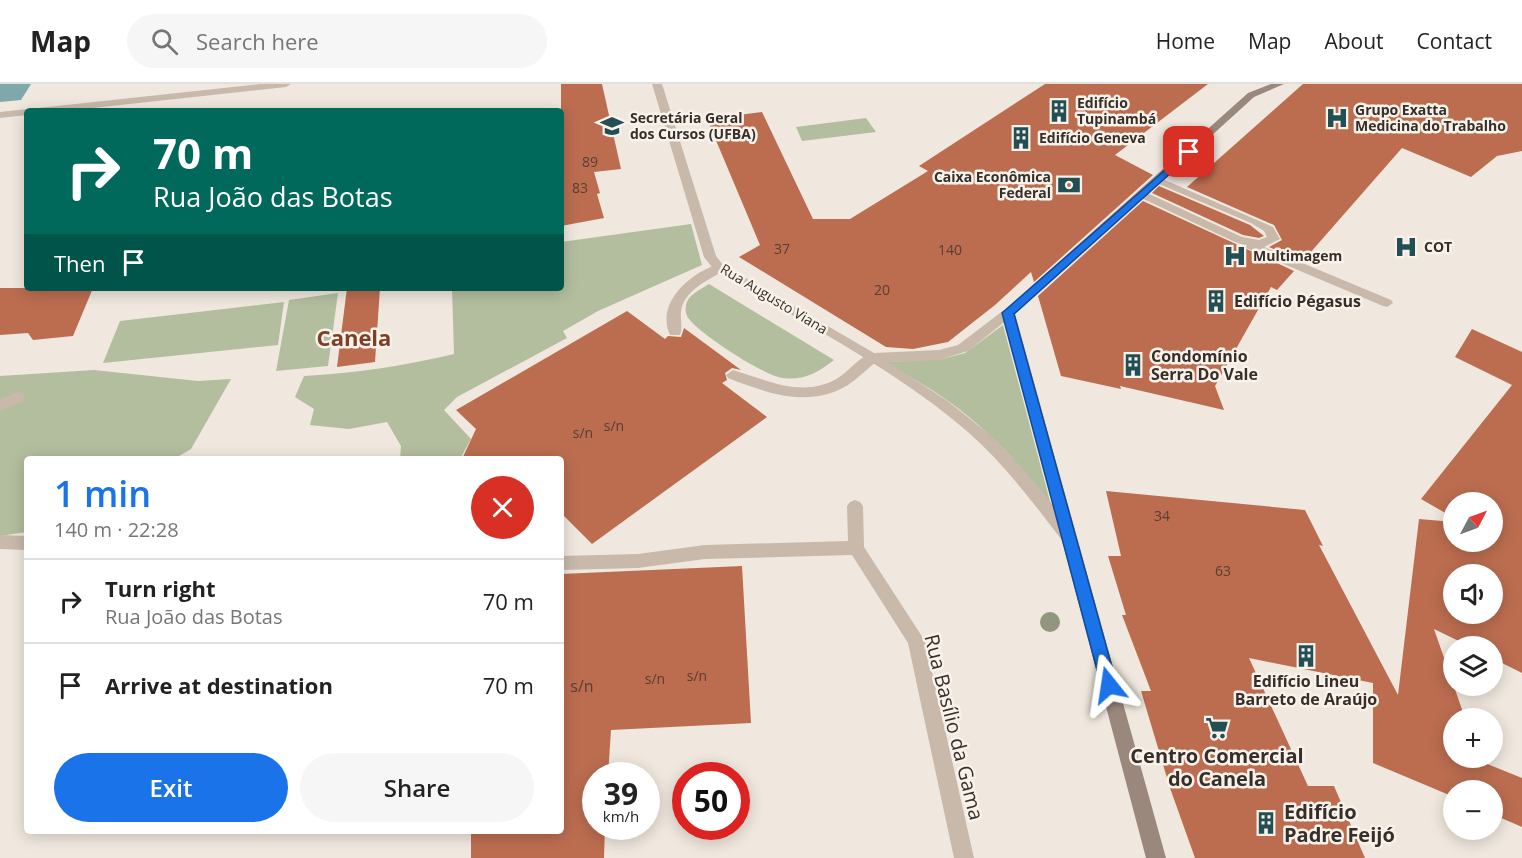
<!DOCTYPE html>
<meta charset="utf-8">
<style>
:root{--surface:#fff;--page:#f6f6f6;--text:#222;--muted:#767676;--line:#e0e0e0;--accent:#1a73e8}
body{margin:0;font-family:"Open Sans",sans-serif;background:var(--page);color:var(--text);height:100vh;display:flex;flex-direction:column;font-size:22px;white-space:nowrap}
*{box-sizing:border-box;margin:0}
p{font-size:20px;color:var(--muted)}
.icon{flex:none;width:33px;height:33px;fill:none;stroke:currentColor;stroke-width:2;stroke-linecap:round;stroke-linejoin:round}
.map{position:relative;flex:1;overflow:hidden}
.panel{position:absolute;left:24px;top:372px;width:540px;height:378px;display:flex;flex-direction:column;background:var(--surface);border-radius:6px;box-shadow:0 3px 15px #0003}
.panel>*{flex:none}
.hud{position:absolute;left:24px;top:24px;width:540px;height:183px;border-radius:6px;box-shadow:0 3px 15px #0003;background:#00695c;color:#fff;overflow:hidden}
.needle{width:39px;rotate:49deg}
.fabs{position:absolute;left:1443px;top:408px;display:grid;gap:12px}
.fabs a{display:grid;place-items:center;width:60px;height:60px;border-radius:50%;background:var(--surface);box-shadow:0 3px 15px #0003;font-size:30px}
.speed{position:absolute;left:582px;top:678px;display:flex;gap:12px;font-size:30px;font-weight:700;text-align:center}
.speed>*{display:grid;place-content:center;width:78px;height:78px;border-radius:50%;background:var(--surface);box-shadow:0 3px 15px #0003;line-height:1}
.speed small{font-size:15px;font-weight:400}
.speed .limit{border:9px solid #d22;background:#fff;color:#111}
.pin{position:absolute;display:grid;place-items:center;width:51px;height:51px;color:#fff;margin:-26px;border-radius:12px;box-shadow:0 3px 9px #0006}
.me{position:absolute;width:66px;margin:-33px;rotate:345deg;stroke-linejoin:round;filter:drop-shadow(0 0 4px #0008)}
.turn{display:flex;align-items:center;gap:21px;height:126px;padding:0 30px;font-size:27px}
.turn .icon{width:78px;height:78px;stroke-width:2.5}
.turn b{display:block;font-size:42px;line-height:51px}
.then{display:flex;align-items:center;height:57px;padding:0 30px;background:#0003;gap:12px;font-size:22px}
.round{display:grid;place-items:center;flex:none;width:63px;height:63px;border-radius:32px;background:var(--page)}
.overview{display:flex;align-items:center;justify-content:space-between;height:102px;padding:0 30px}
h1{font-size:36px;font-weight:600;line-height:45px;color:var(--accent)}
.action{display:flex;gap:12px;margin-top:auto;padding:12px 30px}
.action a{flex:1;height:69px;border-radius:36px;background:var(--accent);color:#fff;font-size:24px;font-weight:600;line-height:69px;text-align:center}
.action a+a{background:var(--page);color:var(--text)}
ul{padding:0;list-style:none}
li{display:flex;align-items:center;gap:18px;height:84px;padding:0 30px;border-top:2px solid var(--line)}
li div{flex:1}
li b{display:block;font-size:22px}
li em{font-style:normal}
header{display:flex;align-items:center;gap:36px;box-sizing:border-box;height:84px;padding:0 30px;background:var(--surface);border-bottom:2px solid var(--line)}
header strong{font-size:28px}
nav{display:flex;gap:33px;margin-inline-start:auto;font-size:21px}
.search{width:420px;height:54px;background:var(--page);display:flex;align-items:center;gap:15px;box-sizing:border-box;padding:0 21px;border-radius:33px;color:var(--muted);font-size:22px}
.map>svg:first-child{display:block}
.green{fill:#b3be9f}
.water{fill:#7fa8ab}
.building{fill:#bc6d50;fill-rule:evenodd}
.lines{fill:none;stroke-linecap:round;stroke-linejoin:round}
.lane{fill:#c8b9ab;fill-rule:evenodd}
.street{fill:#c8b9ab;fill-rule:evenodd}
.secondary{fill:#9b887c;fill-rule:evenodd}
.tree{fill:#91967e}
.route{fill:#1a73e8;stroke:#114b97;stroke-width:1.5}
.labels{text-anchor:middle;stroke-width:5;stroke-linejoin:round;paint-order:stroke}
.far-poi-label{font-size:14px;font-weight:bold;fill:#362e29;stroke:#f8f2ea;text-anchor:start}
.number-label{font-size:14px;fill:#583e33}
.far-street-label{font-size:14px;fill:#362e29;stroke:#f8f2ea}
.poi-label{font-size:16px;font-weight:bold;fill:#362e29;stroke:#f8f2ea;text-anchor:start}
.near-number-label{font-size:16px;fill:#583e33}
.near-street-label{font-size:20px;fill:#362e29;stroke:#f8f2ea}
.near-poi-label{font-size:20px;font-weight:bold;fill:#362e29;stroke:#f8f2ea}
.district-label{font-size:22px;font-weight:bold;fill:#7e3f29;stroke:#f8f2ea}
</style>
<header>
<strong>Map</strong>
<div class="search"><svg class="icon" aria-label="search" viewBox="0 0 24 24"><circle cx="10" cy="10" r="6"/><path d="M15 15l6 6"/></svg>Search here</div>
<nav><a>Home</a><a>Map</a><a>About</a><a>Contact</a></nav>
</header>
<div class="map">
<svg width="1522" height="774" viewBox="0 0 1522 774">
<rect width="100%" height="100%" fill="#f0e8de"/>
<!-- green -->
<path class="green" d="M866,34L876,48L802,57L796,43Z
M691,140L702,181L598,227L563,247L567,254L457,313L444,326L471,355L460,375H400L401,362L387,338L349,345L310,341L314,325L295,313L304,292C355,289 404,282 454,270L452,204H561V158Z
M709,200L834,276C819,288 803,297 783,294C764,292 700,250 689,235C686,232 685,226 686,222C687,211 700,206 709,200Z
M338,209L328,282L276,287L289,216Z
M284,218L278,261L103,279L120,237Z
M1003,241L1051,421C1022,382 990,348 951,319C930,304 907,291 885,278L942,275L965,269Z
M94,286L198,297L231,295L191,365L174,375H27V448L0,452V292Z"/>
<!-- water -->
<path class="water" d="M0,0H31L21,16L0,18Z"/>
<!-- building -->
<path class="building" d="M561,0H602L621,85L594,88L600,109L597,110L604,134L561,142Z
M1045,0H1208L1115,71L1153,91L1034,198L1031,188L995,221L948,258L913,265L886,263L739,173L760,161L707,35L762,28L813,135H850L928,87L919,82Z
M1303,0H1522V67L1497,72L1471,93L1402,64L1303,177L1269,163L1282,156L1274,141L1187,103Z
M1159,102L1250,141L1264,152L1259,154L1243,151L1152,109Z
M1143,117L1294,187L1277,206L1271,203L1215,302L1224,326L1120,302L1121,305L1061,292L1038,212Z
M0,204H93L73,252L33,256L28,249L0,251Z
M347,204H380L375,278L337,283Z
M627,227L665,255L668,252L681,253L684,244L741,286L732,284L725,289L727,296L722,299L767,333L592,460L561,429V375H462L476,345L456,326Z
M1472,245L1522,268V589L1492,574V562H1469L1434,545L1465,634H1454V674H1479L1480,677L1522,694V743L1492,730V706H1454V713L1373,679V599L1249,574L1308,702H1334L1365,774H1195L1170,704L1141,607H1151L1122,531H1126L1108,472H1121L1106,407L1305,426L1323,462L1319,461L1398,611L1419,435L1454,438V458H1492V418H1454V434L1421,415L1512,301L1455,273ZM1454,490H1492V530H1454Z
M742,482L751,639L611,646L608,692H596V742H605L604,774H471V747H561V490Z"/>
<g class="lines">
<!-- lane -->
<path class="lane" d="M1158,93L1273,143L1280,155L1264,163L1391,216L1393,219L1387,223L1383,222L1246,164L1244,161L1235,158L1137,112V108H1145L1242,153L1259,156L1267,153L1264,147L1251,139L1154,98V94Z
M719,180L725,184L723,187C707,197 683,207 681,228C680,236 683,244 680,251H670C655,219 691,188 719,180Z
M872,269L879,274L877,277C867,285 858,294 848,301C809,325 767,309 728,294L726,291L733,286C767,296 803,315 838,294C849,287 859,273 872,269Z
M18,308L23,309L25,313L23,317L0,327V316Z
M855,416L860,418L863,422L864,463L925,557L974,774H954L908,559L852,471L705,475L638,484L561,486V472L638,470L705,461L848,457L847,422L850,418Z
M0,451L27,452V466L0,465Z"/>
<!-- street -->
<path class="street" d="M260,0H291L286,3L65,27H33L38,24Z
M652,0H662L716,172L723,181L874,269L939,266L958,261L1004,226H1012L1014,229L1012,232L968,267L939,276L888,278L949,318L990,351L1023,385L1073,445L1075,450L1073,455L1067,457L1061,455C1032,417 1004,380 968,348C897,286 797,235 715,187L704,173Z
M27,25L31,27H27V31L0,34V28Z"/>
<!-- secondary -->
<path class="secondary" d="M1271,0H1284L1254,13L1015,230L1166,774H1146L1002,229L1248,9Z"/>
</g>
<!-- trees -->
<circle class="tree" cx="1050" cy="538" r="10"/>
<!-- route -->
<path class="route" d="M1189,65L1194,68L1192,70L1014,230L1117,601L1115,607L1109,609L1103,607L1101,601L1002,229Z"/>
<!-- icons -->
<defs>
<g id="building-bare" transform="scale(1.8)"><path d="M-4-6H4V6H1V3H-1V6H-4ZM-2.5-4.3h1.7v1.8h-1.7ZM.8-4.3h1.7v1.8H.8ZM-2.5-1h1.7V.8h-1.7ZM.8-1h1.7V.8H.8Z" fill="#224f54" stroke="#f8f2ea" stroke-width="2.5" paint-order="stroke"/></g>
<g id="hospital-bare" transform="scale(1.8)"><path d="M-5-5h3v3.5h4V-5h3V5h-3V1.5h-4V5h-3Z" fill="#224f54" stroke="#f8f2ea" stroke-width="2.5" paint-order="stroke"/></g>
<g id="university-bare" transform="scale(1.8)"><path d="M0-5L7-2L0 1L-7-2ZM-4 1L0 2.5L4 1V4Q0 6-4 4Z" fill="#224f54" stroke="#f8f2ea" stroke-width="2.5" paint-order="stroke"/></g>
<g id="bank-bare" transform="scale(1.8)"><path d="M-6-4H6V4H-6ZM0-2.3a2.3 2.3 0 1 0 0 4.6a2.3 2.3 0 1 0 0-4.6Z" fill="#224f54" stroke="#f8f2ea" stroke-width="2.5" paint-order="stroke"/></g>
<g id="supermarket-bare" transform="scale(1.8)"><path d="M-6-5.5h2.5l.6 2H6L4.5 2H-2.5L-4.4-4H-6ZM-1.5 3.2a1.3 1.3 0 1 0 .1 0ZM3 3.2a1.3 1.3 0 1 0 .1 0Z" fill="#224f54" stroke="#f8f2ea" stroke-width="2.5" paint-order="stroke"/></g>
</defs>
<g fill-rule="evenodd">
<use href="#building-bare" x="1059" y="27"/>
<use href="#hospital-bare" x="1337" y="34"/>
<use href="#university-bare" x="612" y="42"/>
<use href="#building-bare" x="1021" y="54"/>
<use href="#bank-bare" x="1069" y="101"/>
<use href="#hospital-bare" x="1406" y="163"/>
<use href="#hospital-bare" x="1235" y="172"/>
<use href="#building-bare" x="1216" y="217"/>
<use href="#building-bare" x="1133" y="281"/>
<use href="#building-bare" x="1306" y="572"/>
<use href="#supermarket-bare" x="1217" y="644"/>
<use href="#building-bare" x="1266" y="739"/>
</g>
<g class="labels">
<!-- far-poi labels -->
<g class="far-poi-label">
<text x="1077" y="24">Edifício<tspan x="1077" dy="16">Tupinambá</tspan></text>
<text x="1355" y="31">Grupo Exatta<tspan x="1355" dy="16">Medicina do Trabalho</tspan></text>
<text x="630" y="39">Secretária Geral<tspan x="630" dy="16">dos Cursos (UFBA)</tspan></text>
<text x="1039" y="59">Edifício Geneva</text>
<text x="1051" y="98" text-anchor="end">Caixa Econômica<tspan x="1051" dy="16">Federal</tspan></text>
<text x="1424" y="168">COT</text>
<text x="1253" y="177">Multimagem</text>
</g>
<!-- number labels -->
<g class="number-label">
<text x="590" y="83">89</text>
<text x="580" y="109">83</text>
<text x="782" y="170">37</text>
<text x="950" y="171">140</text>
<text x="882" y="211">20</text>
<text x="614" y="347">s/n</text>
<text x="583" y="354">s/n</text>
<text x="1162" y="437">34</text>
<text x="1223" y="492">63</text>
<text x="697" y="597">s/n</text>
<text x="655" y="600">s/n</text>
</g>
<!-- far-street labels -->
<g class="far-street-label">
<text transform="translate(774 215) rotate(31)" y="5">Rua Augusto Viana</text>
</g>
<!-- poi labels -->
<g class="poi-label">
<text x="1234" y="223">Edifício Pégasus</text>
<text x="1151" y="278">Condomínio<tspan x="1151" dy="18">Serra Do Vale</tspan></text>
<text x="1306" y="603" text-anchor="middle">Edifício Lineu<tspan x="1306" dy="18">Barreto de Araújo</tspan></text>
</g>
<!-- near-number labels -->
<g class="near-number-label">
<text x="582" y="608">s/n</text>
</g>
<!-- near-street labels -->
<g class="near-street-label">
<text transform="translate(954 643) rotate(76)" y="7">Rua Basílio da Gama</text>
</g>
<!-- near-poi labels -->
<g class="near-poi-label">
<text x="1217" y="679">Centro Comercial<tspan x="1217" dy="23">do Canela</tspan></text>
<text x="1284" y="735" text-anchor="start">Edifício<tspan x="1284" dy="23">Padre Feijó</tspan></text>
</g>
<!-- district labels -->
<g class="district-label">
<text x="354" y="262">Canela</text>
</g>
</g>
</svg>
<div class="fabs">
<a><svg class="needle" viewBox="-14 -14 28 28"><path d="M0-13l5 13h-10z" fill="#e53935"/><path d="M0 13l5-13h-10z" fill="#767676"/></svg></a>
<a><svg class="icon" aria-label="sound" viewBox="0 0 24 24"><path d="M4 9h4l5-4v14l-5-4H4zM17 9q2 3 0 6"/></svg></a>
<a><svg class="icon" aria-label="layers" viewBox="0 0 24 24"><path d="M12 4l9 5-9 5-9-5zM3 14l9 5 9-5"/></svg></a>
<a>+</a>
<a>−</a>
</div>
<div class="speed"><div>39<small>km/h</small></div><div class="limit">50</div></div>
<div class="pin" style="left:1189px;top:68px;background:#d93025"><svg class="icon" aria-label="arrive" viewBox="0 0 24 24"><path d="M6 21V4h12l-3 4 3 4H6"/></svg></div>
<svg class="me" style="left:1109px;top:601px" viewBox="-20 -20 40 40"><path d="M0-17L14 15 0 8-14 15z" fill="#1a73e8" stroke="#fff" stroke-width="4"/></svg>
<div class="hud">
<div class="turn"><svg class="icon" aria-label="right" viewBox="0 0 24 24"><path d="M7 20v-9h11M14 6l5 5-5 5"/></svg><div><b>70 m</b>Rua João das Botas</div></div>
<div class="then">Then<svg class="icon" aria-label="arrive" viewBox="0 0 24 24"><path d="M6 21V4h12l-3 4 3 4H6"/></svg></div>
</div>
<section class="panel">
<div class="overview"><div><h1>1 min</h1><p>140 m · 22:28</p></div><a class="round" style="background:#d93025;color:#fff"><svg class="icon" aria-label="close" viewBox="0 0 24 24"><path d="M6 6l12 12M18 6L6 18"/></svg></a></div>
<ul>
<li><svg class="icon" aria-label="right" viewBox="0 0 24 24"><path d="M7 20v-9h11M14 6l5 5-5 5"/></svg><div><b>Turn right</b><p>Rua João das Botas</p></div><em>70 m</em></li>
<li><svg class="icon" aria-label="arrive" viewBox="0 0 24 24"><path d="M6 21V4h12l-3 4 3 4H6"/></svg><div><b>Arrive at destination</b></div><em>70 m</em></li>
</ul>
<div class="action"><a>Exit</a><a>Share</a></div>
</section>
</div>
